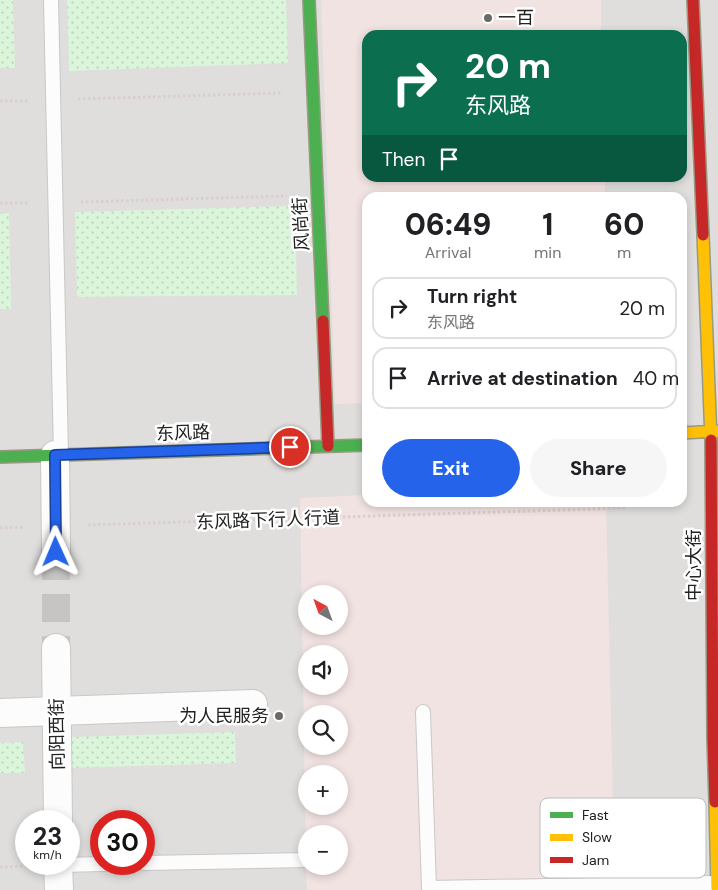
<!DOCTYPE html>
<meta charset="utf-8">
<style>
:root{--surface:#fff;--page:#f6f6f6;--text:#202124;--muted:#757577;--line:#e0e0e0;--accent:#2563eb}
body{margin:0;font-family:"DM Sans","Noto Sans SC",sans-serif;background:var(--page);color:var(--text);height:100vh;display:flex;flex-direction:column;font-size:19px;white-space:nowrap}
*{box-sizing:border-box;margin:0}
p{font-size:16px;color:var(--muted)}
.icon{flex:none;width:28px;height:28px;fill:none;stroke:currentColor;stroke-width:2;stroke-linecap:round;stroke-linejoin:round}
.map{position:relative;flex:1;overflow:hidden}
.drawer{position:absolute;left:362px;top:192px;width:325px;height:315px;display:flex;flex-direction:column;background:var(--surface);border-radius:15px;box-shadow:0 2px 8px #0003}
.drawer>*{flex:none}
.banner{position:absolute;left:362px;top:30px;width:325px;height:152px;border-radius:15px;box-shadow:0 2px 8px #0003;background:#0b6e4f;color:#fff;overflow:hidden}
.needle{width:32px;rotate:319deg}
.controls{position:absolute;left:298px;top:585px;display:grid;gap:10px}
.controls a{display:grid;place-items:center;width:50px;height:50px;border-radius:50%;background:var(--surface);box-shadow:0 2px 8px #0003;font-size:25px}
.speed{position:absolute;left:15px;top:810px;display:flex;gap:10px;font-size:25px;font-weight:700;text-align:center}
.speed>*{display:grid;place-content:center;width:65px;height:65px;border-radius:50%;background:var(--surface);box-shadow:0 2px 8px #0003;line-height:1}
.speed small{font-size:12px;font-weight:400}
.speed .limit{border:8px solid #d22;background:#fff;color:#111}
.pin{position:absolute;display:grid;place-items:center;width:42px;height:42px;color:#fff;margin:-21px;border:2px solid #fff;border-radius:50%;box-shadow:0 1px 5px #0007}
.me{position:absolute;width:55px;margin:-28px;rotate:359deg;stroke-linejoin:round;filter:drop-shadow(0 0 4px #0008)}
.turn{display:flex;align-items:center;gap:18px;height:105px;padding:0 20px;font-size:22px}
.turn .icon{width:65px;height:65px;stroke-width:2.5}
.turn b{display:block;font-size:35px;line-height:42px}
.then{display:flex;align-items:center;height:48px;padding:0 20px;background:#0003;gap:10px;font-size:19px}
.eta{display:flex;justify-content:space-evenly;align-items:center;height:85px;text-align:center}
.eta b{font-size:30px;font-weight:800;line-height:35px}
.action{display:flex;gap:10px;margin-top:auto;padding:10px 20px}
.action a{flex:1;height:58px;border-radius:30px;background:var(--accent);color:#fff;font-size:20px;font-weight:800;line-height:58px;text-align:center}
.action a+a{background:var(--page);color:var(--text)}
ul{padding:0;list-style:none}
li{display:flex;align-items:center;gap:15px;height:62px;margin:0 10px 8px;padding:0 10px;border:2px solid var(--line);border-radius:15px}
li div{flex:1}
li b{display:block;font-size:19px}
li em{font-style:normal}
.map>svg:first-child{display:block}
.residential{fill:#dfdedc;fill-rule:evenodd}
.commercial{fill:#f1e3e1;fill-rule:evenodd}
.park{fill:url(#park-dots)}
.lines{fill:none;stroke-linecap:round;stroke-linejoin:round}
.street-tunnel{stroke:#c7c5c3;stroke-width:28;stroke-dasharray:28 14;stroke-linecap:butt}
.lane-casing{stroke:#c9c8c7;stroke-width:16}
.street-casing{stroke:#c9c8c7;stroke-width:30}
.fast-casing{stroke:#999a82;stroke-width:14}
.slow-casing{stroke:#999a82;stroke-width:14}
.jam-casing{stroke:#999a82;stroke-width:14}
.path{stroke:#dccecd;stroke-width:3;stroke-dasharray:2.5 2.5;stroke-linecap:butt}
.lane{stroke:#fdfcfc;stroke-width:14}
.street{stroke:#fdfcfc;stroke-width:28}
.fast{stroke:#4caf50;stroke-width:11}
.slow{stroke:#ffc107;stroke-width:11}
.jam{stroke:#c62828;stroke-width:11}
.route-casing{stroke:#184099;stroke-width:12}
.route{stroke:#2563eb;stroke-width:9}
.poi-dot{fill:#6a6968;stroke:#fff;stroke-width:2}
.labels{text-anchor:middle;stroke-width:5;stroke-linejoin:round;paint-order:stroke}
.poi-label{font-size:18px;fill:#222;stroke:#fff;text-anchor:start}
.street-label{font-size:18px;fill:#222;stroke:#fff}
.key{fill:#fff;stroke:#bdbdbd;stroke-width:1}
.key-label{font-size:14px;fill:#222}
</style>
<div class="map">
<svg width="718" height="890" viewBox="0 0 718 890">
<defs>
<pattern id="park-dots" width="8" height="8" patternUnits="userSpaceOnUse" patternTransform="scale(1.25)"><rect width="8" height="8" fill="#daf5da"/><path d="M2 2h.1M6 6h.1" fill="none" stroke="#bbd2bb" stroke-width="1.8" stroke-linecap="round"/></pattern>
</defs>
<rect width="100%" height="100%" fill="#f0eeeb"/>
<!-- residential -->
<path class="residential" d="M0,0H718V890H0ZM368,35H682V178H368ZM368,198H682V502H368ZM306,594H339V626H306ZM306,654H339V686H306ZM306,714H339V746H306ZM306,774H339V806H306ZM26,821H69V864H26ZM101,821H144V864H101ZM306,834H339V866H306Z"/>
<!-- commercial -->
<path class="commercial" d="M321,0H601V35H368V178H605V197L368,198L367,403L335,404Z
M367,495L368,502L606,503L615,890H307L306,866H339V834H306V857L300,498ZM306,594H339V626H306ZM306,654H339V686H306ZM306,714H339V746H306ZM306,774H339V806H306Z"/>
<!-- park -->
<path class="park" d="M0,0H13L15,68H0Z
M67,0H286L288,63L69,71Z
M295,206L297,295L77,297L75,212Z
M9,213L11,309H0V214Z
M235,732L236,763L71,768V737Z
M23,742L25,773H0V743Z"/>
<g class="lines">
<!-- street-tunnel -->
<path class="street-tunnel" d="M56,552V648"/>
<!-- lane casing -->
<g class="lane-casing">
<path id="lane" d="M51,0L61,455
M423,712L429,888L717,883
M144,863L306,860
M58,865L105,864"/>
</g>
<!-- street casing -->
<g class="street-casing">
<path id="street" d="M55,455L56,552
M56,648L58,821
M0,713L253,704
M58,864L59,890"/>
</g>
<!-- fast casing -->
<g class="fast-casing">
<path id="fast" d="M309,0L323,321
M0,457L368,445"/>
</g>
<!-- slow casing -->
<g class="slow-casing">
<path id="slow" d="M703,235L711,440
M682,433L718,431
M715,802L717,890"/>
</g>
<!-- jam casing -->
<g class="jam-casing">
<path id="jam" d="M693,0L703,235
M323,321L328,446
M711,440L713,739L715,802"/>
</g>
<!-- path -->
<path class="path" d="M78,99L282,93
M0,101H29
M81,202L287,196
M0,203H29
M88,525L625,508
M0,528L24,527
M0,867L27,866"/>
<!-- lane -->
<use href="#lane" class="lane"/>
<!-- street -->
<use href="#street" class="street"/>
<!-- fast -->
<use href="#fast" class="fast"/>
<!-- slow -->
<use href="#slow" class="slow"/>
<!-- jam -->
<use href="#jam" class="jam"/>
</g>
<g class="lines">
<!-- route casing -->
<g class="route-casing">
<path id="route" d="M56,552L55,455L290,447"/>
</g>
<!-- route -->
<use href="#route" class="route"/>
</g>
<!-- markers -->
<g class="poi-dot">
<circle cx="488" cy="18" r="5"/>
<circle cx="279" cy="716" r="5"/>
</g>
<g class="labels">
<!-- poi labels -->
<g class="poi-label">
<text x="498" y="24">一百</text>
<text x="269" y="722" text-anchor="end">为人民服务</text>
</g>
<!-- street labels -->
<g class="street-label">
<text transform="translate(301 224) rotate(-93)" y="6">风尚街</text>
<text transform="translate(183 433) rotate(-2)" y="6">东风路</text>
<text transform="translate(268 520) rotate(-2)" y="6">东风路下行人行道</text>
<text transform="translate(694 565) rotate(-90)" y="6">中心大街</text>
<text transform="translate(57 734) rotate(-91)" y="6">向阳西街</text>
</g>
</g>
<!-- legend -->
<rect x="540" y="798" width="166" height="80" rx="8" class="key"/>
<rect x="550" y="812" width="23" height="6" fill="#4caf50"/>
<rect x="550" y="834" width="23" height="7" fill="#ffc107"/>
<rect x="550" y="857" width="23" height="6" fill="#c62828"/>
<g class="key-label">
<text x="582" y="820">Fast</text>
<text x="582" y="842">Slow</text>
<text x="582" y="865">Jam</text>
</g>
</svg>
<div class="controls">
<a><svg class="needle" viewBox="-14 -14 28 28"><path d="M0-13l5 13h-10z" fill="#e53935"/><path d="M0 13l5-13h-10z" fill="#757577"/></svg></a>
<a><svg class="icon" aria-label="sound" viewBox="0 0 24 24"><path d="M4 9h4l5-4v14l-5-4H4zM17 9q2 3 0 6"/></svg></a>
<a><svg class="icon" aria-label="search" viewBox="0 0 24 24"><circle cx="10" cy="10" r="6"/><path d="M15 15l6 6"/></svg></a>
<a>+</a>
<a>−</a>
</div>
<div class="speed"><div>23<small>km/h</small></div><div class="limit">30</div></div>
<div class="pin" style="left:290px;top:447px;background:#d93025"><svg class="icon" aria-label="arrive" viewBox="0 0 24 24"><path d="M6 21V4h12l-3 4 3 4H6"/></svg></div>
<svg class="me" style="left:56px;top:552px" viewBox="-20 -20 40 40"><path d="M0-17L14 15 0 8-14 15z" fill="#2563eb" stroke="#fff" stroke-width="4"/></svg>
<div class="banner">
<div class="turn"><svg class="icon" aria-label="right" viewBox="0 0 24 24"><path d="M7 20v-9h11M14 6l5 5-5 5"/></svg><div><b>20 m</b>东风路</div></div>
<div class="then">Then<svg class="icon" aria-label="arrive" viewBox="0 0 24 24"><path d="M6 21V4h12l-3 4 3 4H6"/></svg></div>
</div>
<section class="drawer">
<div class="eta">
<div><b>06:49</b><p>Arrival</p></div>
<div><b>1</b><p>min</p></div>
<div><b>60</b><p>m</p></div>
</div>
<ul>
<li><svg class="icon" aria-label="right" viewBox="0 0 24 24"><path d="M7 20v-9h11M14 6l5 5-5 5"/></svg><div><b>Turn right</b><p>东风路</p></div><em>20 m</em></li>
<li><svg class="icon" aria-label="arrive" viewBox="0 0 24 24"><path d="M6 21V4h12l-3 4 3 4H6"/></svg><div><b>Arrive at destination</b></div><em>40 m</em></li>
</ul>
<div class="action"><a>Exit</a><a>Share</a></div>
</section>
</div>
